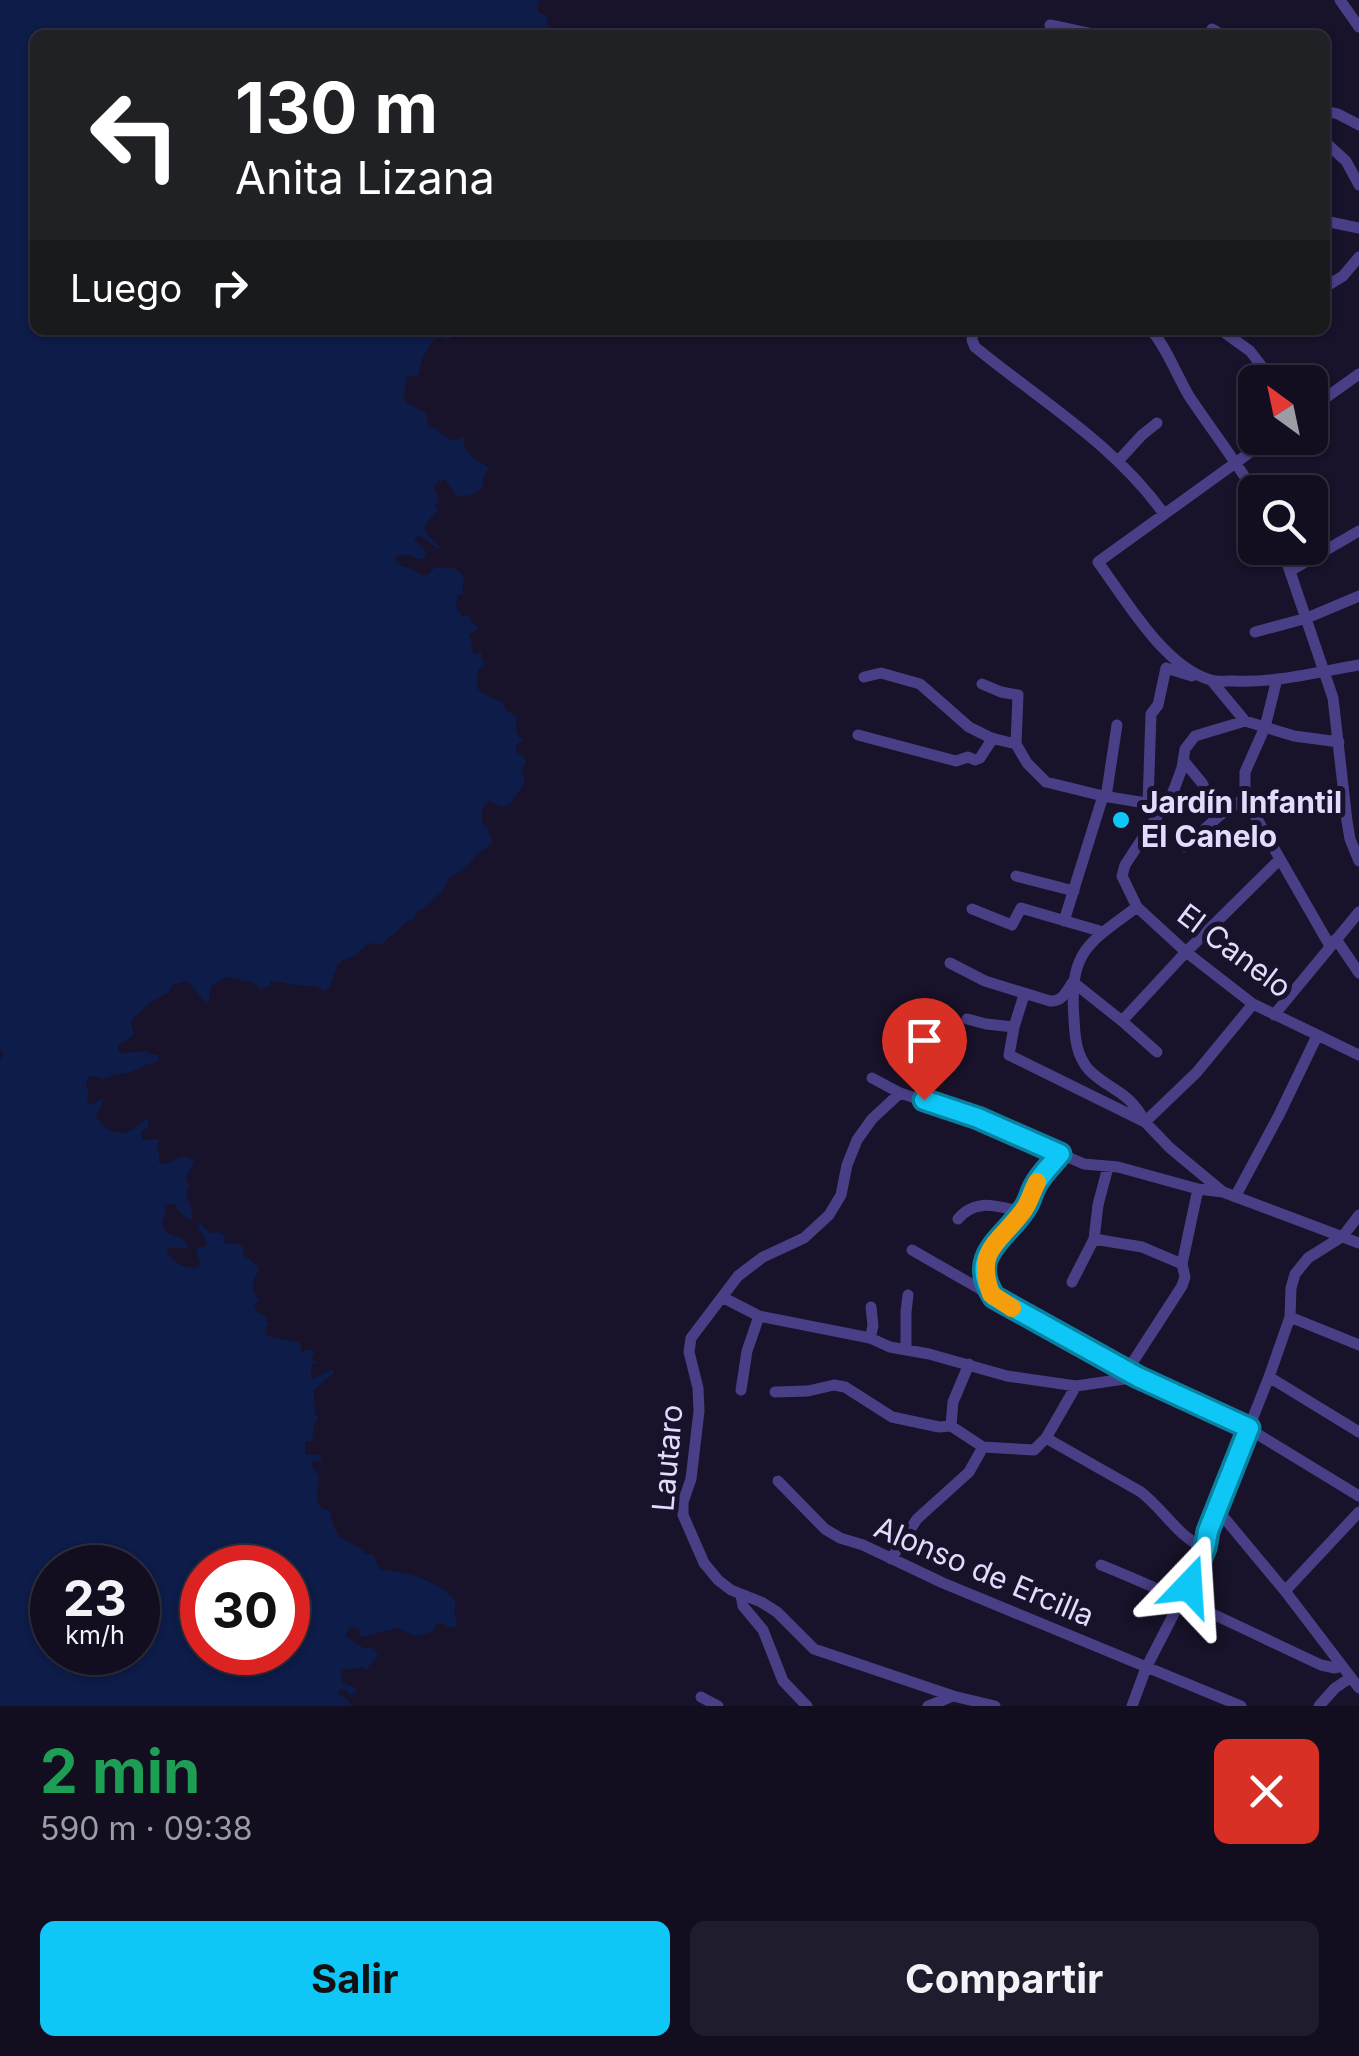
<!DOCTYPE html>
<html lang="es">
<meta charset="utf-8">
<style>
:root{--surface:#120e20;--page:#1f1c2d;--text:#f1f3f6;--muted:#9c9ca5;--line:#312e3e;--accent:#0fc7f7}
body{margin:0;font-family:Inter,sans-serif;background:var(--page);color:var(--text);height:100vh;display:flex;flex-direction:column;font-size:38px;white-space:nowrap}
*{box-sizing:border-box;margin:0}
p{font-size:32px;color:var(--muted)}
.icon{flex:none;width:55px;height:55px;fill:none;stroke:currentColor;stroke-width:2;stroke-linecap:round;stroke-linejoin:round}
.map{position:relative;height:1706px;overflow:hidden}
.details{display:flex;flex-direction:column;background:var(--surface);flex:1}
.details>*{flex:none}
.hud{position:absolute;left:30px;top:30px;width:1300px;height:305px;border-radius:15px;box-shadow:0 2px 8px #0004,0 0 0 2px var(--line);background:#202124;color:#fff;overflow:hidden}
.needle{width:65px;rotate:327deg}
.tools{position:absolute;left:1238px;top:365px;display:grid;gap:20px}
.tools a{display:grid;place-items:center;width:90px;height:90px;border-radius:15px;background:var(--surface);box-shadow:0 2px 8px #0004,0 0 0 2px var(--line);font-size:50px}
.speed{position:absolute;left:30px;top:1545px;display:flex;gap:20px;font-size:50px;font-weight:700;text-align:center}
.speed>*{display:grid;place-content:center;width:130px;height:130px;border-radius:50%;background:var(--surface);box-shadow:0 2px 8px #0004,0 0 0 2px var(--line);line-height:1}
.speed small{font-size:25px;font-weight:400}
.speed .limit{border:15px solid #d22;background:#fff;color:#111}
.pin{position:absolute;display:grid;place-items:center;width:85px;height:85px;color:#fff;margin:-102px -42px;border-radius:50% 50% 50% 0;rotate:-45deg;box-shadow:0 0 10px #0007}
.pin .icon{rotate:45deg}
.me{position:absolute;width:110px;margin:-55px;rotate:20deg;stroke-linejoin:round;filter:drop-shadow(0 0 8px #0008)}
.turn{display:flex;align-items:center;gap:35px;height:210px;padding:0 40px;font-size:45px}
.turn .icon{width:130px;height:130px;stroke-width:2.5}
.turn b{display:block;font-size:70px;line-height:85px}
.then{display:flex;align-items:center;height:95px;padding:0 40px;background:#0003;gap:20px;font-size:38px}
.round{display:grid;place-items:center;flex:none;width:105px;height:105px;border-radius:15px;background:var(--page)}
.headline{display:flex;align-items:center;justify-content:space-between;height:170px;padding:0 40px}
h1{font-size:60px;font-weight:700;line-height:75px;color:#1e9e55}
.cta{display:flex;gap:20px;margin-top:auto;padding:20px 40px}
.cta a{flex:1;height:115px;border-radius:15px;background:var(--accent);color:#111;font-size:40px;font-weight:700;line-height:115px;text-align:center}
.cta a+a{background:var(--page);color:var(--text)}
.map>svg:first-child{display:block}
.water{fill:#0d1c48;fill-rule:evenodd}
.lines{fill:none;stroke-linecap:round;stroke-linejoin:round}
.minor{stroke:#493f87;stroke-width:11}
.route-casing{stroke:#0a81a1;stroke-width:25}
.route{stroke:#0fc7f7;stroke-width:18}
.slow{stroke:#f59e0b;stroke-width:18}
.poi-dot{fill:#0fc7f7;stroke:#18122a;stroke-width:4}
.labels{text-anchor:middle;stroke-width:10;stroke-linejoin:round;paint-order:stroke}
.poi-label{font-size:30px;font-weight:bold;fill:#e3dcfe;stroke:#18122a;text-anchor:start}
.street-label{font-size:30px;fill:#e3dcfe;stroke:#18122a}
</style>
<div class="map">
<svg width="1359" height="1706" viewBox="0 0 1359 1706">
<rect width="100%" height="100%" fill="#18122a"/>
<!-- water -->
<path class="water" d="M0,0H539L537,8L538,12L548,17L547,23L550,28H555L556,35H35V330H439L452,335L449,340L440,337L433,341C425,352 420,361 419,375L405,377L407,382L403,397L407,403C415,405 419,411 427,413L428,427H433L452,441L464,437L466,439L463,445C470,455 475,461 486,465L489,469L483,476V487L472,495L458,497L445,480L438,481L434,487L439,500L435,506L438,510L424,526L429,536L442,549L436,547L418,535L414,540L425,549L426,557L418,560L412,556L397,555L395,560L401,566L413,569L421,575H428L434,568C448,567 457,565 465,579L462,584L464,594L458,595L456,607L462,616H471L470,620L479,628L469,635C473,642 470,649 475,655L481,651L483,662L486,664L478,670L477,689L493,699L502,702L507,711L517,716L516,729L519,737L524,740L516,745L517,753L523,756L526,762L522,770L525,783L509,805L501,807L489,801L482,809V823L489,829V835L493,842C489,846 484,849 479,853C474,856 471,862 467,866C455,878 449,872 443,891C434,897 428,907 418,911L414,919C401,923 397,935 386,939L384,945L375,943L366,945L355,956L343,960L337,966L330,987L325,991C310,983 308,987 294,985C285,984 279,981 270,981L271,986L260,989L253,983L226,977L211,986L209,1001L205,1002L187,981L173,985L168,993L150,1003L133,1019L131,1023L134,1035L118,1046L119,1052L125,1053L147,1051L149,1054L158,1055L159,1059L155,1063C145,1064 142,1067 133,1071C122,1076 116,1072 103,1080L95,1076L89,1077L86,1086L89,1093L87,1101L89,1105L105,1098L96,1115C101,1126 112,1134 125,1133C133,1131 140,1122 148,1119L149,1127L141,1131L142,1140L160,1139L157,1147L160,1155L158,1161L164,1164C176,1161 183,1151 195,1162L186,1177L189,1186L186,1192C189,1208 193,1203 192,1221L180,1213L174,1203L165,1206L166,1214L162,1221L165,1232L185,1240L188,1248H168L167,1253C177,1264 183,1269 198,1267L200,1262L196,1251L197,1247H205L207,1242L198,1228L199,1222L211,1233L220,1232L225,1236L224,1242C230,1246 236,1242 243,1246L244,1255L258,1266V1272C251,1284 251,1287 259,1300L254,1306L256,1311C264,1314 266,1317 269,1325L265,1328L267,1336L298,1342L302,1345L300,1352L313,1349L314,1354L311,1358L314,1362H318L311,1366L312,1379L332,1369L334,1373L314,1390L315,1415L319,1417L314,1426L312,1441H305V1454L319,1455L321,1457V1461H313L311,1465L319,1476C318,1487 314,1497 320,1507L330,1511C333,1522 334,1534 345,1540C354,1546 358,1545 365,1554L374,1555L380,1570C406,1571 438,1580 456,1601L454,1611L457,1623L456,1627L450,1628L441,1623L436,1624L432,1632L415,1636L398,1628L361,1637L358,1629L350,1628L345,1635L365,1649L371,1647L376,1651L378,1656L366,1670L362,1667L341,1670L342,1682L358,1689L352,1696L345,1690L340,1689L338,1694L346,1698L352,1706H0V1061L3,1054L0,1050ZM52,1568H138V1652H52ZM202,1568H288V1652H202Z"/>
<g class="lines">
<!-- minor -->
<path class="minor" d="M1340,0L1359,27
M1050,25L1097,35
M1212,29L1223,35
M1325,111L1338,114L1359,125
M1325,142L1346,161L1359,185
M1325,221L1359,228
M1325,287L1343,276L1359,257
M973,330L972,340L975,347C1041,401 1114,444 1164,514
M1150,330C1162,338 1179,380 1189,396C1211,429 1235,460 1255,493
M1221,330L1250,351L1274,382
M1310,409L1359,374
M1270,438L1098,562C1125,599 1165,668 1211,680C1218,682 1227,681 1234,681C1276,683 1318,672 1359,665
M1119,460L1142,435L1157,423
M1282,548L1333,698L1347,821L1350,839L1359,861
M1290,571L1359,531
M1255,632L1307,618L1359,596
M864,677L881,673L920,684L969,727L991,738L1016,744L1027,763L1046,782L1103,796L1164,806
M1277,679L1265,727L1245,772V798L1330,946
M1211,680L1245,721
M982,684L1001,692L1018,695L1016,744
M858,735L956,761L968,757L975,760L980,758L993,738
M1339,742L1294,736L1245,721L1195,736L1185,749L1182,768L1173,792L1125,865L1122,876L1137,907L1186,952L1253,1004L1359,1055
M1183,760L1202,783L1219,816
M1106,797L1117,725
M1148,803L1151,714L1158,705L1166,668L1192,676
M1185,847L1219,816L1245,798
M1016,876L1074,891
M1137,907C1087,944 1069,951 1074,1019C1075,1038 1076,1055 1089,1070C1110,1091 1130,1091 1145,1122
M972,909L1012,925L1021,908L1103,932
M1064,921L1103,796
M1336,939L1359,973
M950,963L985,981L1050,1001C1063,1002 1066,991 1073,982
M1073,982L1122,1021L1157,1052
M1024,995L1014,1027L1009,1055L1145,1122L1170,1148L1223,1192L1359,1243
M1274,1015L1359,912
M967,1019L986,1024L1014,1027
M1122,1021L1186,952L1280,859
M872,1078L900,1093L978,1118L1084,1164L1118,1167L1198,1189L1223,1192
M900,1093L872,1119L857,1140L847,1165L841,1195L829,1215L804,1238L763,1257L738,1276L691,1338L689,1352L698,1388L699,1411L691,1479L683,1502V1515L704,1563L718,1580L731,1590L761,1602L777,1612L814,1649L953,1696
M1145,1122L1197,1072L1253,1004
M1235,1197L1279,1115L1317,1036
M958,1219C976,1197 999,1207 1022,1212
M1094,1239L1142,1247L1182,1264
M912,1250L1055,1332L1138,1377L1249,1429L1359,1496
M1072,1282L1094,1239L1098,1205L1108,1167
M722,1297L759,1316L870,1338L890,1347L929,1354L1007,1376L1076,1386L1138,1377
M994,1297C966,1255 1005,1238 1025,1208C1030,1201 1031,1193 1035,1186C1041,1174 1052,1164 1060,1154
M1290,1317L1359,1345
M870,1338L873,1326L871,1307
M906,1349V1312L908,1295
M1127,1371L1182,1286L1185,1277L1182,1264L1198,1189
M1269,1377L1359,1432
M741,1390L747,1351L759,1316
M775,1392L808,1391L834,1385L845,1387L892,1417L939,1427L951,1426L983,1447L1034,1450L1046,1438L1076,1386
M951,1426L953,1402L969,1364
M1046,1438L1141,1492C1164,1510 1178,1537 1205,1548
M778,1481L825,1529L840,1538L863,1545L943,1583L1241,1706
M1216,1508L1285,1591L1359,1688
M891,1559L917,1519L969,1472L983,1447
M1101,1565C1176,1595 1248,1631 1321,1665L1335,1668L1342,1666
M1285,1591L1359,1512
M741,1595L743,1606L763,1630L783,1681L807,1706
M701,1697L718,1706
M928,1706L953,1696L995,1706
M1132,1706L1146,1668L1199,1565L1205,1548L1208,1531L1269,1377L1290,1317L1291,1288L1295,1274L1308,1258L1343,1236L1359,1215
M1319,1706L1335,1688L1350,1678"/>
</g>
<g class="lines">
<!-- route casing -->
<g class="route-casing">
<path id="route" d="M924,1100L978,1118L1060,1154C1052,1164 1041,1174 1035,1186C1031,1193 1030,1201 1025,1208C1006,1238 966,1255 994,1297L1138,1377L1249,1428L1208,1531L1205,1548L1189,1586"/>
</g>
<!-- route -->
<use href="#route" class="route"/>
<!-- slow -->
<path class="slow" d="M1012,1308L991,1294C975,1249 999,1243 1023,1211C1029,1203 1032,1192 1037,1182"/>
</g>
<!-- markers -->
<circle class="poi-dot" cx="1121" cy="820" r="10"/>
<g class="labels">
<!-- poi labels -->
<g class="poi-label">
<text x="1141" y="813">Jardín Infantil<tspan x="1141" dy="34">El Canelo</tspan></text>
</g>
<!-- street labels -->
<g class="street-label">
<text transform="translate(1234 951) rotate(37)" y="10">El Canelo</text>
<text transform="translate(668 1458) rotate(-85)" y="10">Lautaro</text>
<text transform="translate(984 1572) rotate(23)" y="10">Alonso de Ercilla</text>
</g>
</g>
</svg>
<div class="tools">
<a><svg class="needle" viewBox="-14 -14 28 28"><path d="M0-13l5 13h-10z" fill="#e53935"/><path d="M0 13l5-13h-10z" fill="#9c9ca5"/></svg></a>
<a><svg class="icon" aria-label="search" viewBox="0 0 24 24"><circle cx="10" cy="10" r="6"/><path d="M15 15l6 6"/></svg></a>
</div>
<div class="speed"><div>23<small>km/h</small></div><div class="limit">30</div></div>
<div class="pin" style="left:924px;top:1100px;background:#d93025"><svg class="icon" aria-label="arrive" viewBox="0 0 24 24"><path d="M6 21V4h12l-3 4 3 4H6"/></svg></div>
<svg class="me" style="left:1189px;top:1586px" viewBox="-20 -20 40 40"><path d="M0-17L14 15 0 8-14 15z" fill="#0fc7f7" stroke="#fff" stroke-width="4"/></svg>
<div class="hud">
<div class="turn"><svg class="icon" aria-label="left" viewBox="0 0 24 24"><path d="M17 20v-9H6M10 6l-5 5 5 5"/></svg><div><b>130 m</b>Anita Lizana</div></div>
<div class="then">Luego<svg class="icon" aria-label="right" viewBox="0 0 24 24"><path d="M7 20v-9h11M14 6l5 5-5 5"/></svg></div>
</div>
</div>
<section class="details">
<div class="headline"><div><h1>2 min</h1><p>590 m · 09:38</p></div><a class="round" style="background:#d93025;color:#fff"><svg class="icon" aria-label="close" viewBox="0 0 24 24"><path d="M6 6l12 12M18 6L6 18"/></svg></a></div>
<div class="cta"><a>Salir</a><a>Compartir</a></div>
</section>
